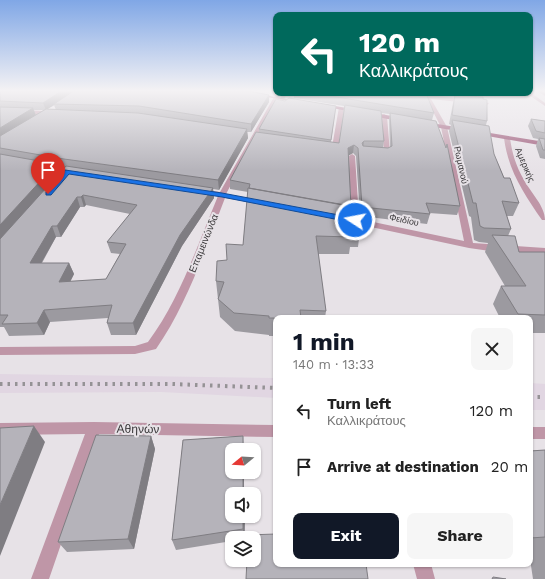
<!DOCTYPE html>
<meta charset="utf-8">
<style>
:root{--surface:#fff;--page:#f6f6f6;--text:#222;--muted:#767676;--accent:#111827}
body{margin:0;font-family:"Work Sans",sans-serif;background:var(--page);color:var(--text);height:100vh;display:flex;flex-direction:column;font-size:15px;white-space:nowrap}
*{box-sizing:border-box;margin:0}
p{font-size:13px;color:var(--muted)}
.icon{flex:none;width:22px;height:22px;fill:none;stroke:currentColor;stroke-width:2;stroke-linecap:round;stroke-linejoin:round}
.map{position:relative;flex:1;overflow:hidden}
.sheet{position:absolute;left:273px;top:315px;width:260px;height:252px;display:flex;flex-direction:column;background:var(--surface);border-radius:8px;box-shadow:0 1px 3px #0004}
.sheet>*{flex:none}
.top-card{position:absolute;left:273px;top:12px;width:260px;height:84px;border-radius:8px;box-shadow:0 1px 3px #0004;background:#00695c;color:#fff;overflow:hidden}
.needle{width:26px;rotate:252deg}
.buttons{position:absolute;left:225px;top:443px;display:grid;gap:8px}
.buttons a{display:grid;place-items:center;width:36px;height:36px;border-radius:8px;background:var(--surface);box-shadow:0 1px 3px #0004;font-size:20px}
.pin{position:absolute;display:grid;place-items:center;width:34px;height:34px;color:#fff;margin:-41px -17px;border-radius:50% 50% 50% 0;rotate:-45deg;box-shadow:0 0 4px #0007}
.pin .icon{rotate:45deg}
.me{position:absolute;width:44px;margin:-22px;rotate:281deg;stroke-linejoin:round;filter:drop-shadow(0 0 3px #0008)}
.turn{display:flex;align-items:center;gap:14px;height:84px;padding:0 20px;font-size:18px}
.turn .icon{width:52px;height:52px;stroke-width:2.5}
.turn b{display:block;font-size:28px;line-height:34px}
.round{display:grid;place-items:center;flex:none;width:42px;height:42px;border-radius:8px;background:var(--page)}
.head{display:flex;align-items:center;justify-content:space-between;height:68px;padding:0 20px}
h1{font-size:24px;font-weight:700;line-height:30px;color:var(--accent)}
.primary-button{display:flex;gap:8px;margin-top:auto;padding:8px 20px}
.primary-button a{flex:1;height:46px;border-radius:8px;background:var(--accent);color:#fff;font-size:16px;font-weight:700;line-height:46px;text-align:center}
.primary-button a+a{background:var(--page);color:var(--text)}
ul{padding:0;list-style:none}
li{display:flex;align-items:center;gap:12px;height:56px;padding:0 20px}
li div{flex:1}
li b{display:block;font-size:15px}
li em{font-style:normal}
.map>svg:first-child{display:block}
.built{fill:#e1d6e2}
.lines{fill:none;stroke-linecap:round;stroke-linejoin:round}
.minor{fill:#bf96a7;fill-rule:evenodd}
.major{fill:#995374;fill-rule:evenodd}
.rail{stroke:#959295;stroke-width:4;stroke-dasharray:2.5 5;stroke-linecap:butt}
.wall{fill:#9c9aa0;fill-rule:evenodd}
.shaded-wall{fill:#7f7d82}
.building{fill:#b5b3ba;stroke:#7f7d82;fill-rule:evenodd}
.route{fill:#1a73e8;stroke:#114b97}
.labels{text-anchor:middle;stroke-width:4;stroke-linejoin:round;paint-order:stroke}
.far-street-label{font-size:9px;fill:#3b393b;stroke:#e7e2e7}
.street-label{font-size:10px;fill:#3b393b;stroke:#e7e2e7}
.near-street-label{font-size:12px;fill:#3b393b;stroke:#e7e2e7}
</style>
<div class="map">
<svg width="545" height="579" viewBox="0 0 545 579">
<rect width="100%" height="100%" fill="#e7e2e7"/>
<!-- built -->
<path class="built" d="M0,374L276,378V398L161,392L0,393Z
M530,383L545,384V410H530Z"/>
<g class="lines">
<!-- minor -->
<path class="minor" d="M536,90H541L545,93V96Z
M530,92L545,103V106L526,93Z
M284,93H288L284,99H280Z
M408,93L424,94V93H428L430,95L489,103L487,105L431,99L447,127L473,243L545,248V254L490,251L469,248L343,221V217L351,218L349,156L352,154L355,156L359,219L464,241L441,127L426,98Z
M276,96L278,97L226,194L260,200L264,202L260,204L225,198C205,249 188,303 156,349L135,354L0,355V347L135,346L148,342C180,299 197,246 218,196L198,193L197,191L201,189L220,192L274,97Z
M339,107L344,108L338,149L335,151L327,150V148L332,147Z
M0,110L52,111L55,113L52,115L0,114Z
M384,114L387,116L390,153C387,156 378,156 375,153L376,152L384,151L381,116Z
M507,136L510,138C512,153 516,166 524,180C531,193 545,206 545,220H542C524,194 508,170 504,138Z
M94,422L276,425V437L99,434L49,579H31L85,434L0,435V423Z
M530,427H545V439H530Z
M413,564H431L435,579H417Z"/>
<!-- major -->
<path class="major" d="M226,90H238L303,102L301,103Z
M324,104L403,118L406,120L403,122L322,106Z
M425,122L462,128L465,130L462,132L423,125V123Z
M478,131L545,142V146L476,134L475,133Z"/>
<!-- rail -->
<path class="rail" d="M0,384H172L276,388
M530,397H545"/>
</g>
<!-- wall -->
<path class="wall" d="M0,90L269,95V102L251,132H247L248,138L219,190L213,189L214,198L182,246L136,335H111L107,323L108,318L50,322L44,335L9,336L4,327H0ZM54,105L56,110L47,109L53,106ZM34,110H44L36,115ZM56,167L64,168L59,174ZM86,205L130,214L107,242L111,253L120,254L106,279L70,282L74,274L69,263H42L56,237H61L80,207H84Z
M294,93H426L434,113L432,120L446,147L447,144L460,206L457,215L429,213L430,214L427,224L360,216L356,156L353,153L349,155L351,206L360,230L358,247H350L349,254H318L326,311L325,318H276V336H269V335L235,331L220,317L216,281L227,260L243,245L248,192L230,189V180L259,132V129L285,101L336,106L331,142L339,143L344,106L294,98ZM381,113L390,114L389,120L390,147L388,148H383L384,141Z
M455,95L487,121L486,125L494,154L504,178L519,203L513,216H507L511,229L508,236L519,252H545V333H530V318H500L493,304L501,286H505L485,252L488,243L479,242L474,240L471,217L469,216L449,131L451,125L449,124L453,103Z
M531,119L545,121V159L540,158L536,146L538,139L533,138L528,126Z
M151,436L155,449L134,549L67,552L58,542Z
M243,436L244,450H232V472H244V494H232V516H245V538H232V541L176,550L172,540L183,440Z
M545,450V579H533L530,559V451Z"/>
<!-- shaded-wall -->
<path class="shaded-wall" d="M63,90H77L54,104V105L46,110L43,103Z
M269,95V102L251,132V124Z
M33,108L36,116L0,139V128Z
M247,129L248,138L219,190L218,180Z
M364,141L363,149L362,143Z
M354,145L353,153L348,156V148Z
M56,164L59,174L0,242V225Z
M213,188L214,198L182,246L136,335L133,323L180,235Z
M83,195L86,205L84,207L81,197Z
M77,197L80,207L61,237L57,226Z
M52,226L56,237L35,274L30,263Z
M69,263L74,274L64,294L59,282Z
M44,310L50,322L44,335L37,323Z
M34,426L45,442L0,556V505Z
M151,436L155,449L134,549L128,539Z
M243,472H244V494H243Z
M243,516H245L244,538L243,529Z"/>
<!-- building -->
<path class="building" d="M0,90H63L43,103L0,101Z
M75,90H244L269,95L251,124L139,106L54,104Z
M312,93H426L434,113Z
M455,95L483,97V99L487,100V121L452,115Z
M289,98L336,106L331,140L259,129L276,99L285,101Z
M345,105L381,111L384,141H364L362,143L363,146L388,148L392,146L390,113L436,121L446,148L447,144L460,206L426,203L430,214L362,207L358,148L354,145L348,148L351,206L249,188L250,184L230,180L256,132L339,143Z
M0,107L33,108L0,128Z
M46,109L138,113L247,129L218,180L64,159L0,148V136Z
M531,119L545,121V133L536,131Z
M452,120L489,126L494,154L504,178H510L519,203L502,201L511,229L484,228L480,226L476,203H473Z
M539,138L545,139V150H543Z
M0,154L56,164L0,225Z
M66,166L213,188L180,235L133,323H107L112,305L44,310L37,323L2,324L8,315H0V239ZM83,195L137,205L107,242L126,244L106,279L59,282L69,263H30L52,226H57L77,197H81Z
M248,188L354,207L360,230H350L351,237L316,236L326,311L300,310L301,318H269V316L234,313L218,299L224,282L216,281L217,261L227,260L226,244L243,245Z
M492,235L515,236L519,252H545V315L518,314L501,286H526Z
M34,426L0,505V428Z
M96,435L151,436L128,539L58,542Z
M243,436V450H232V472H243V494H232V516H243V529L172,540L183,440Z
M545,450V537L530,538V451Z
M276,534V564H366L368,579H246L247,560H254V538H247V535Z
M493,577L506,579H492Z"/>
<!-- sky -->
<linearGradient id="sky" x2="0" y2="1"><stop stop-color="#80a7e6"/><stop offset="0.53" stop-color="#f4f2f4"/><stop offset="1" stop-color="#f4f2f4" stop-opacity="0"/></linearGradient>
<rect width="545" height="171" fill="url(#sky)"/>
<!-- route -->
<path class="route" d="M65,170L222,193L355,218L359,220L355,223L222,197L69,174L51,195H46V192Z"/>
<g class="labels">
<!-- far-street labels -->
<g class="far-street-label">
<text transform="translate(461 165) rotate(78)" y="3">Ρωμανού</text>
<text transform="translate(525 165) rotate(67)" y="3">Αμερικής</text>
<text transform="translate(404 220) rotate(12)" y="3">Φειδίου</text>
</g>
<!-- street labels -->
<g class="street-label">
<text transform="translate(203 243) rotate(-68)" y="4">Επαμεινώνδα</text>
</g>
<!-- near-street labels -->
<g class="near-street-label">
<text transform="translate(138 429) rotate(1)" y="4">Αθηνών</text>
</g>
</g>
</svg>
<div class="buttons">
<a><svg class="needle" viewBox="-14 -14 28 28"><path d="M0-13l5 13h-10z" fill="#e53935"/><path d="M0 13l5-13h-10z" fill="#767676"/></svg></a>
<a><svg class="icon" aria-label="sound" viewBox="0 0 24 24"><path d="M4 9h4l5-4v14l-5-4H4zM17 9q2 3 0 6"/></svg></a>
<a><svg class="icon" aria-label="layers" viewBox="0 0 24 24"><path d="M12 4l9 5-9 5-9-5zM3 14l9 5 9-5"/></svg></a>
</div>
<div class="pin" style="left:48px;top:194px;background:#d93025"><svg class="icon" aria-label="arrive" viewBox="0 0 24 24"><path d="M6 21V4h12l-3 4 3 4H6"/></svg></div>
<svg class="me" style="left:355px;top:220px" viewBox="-20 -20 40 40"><circle r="17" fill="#1a73e8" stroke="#fff" stroke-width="3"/><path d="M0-11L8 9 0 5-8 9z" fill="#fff"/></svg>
<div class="top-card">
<div class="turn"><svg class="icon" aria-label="left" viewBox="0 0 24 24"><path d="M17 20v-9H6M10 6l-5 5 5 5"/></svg><div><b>120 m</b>Καλλικράτους</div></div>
</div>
<section class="sheet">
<div class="head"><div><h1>1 min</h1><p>140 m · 13:33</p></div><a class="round"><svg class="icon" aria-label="close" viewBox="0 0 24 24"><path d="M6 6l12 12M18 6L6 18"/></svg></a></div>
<ul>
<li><svg class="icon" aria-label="left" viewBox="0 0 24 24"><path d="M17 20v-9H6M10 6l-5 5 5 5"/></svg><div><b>Turn left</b><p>Καλλικράτους</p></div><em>120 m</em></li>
<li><svg class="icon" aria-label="arrive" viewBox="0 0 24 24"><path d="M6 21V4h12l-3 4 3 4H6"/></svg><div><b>Arrive at destination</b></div><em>20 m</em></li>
</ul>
<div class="primary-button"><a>Exit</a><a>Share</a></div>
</section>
</div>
